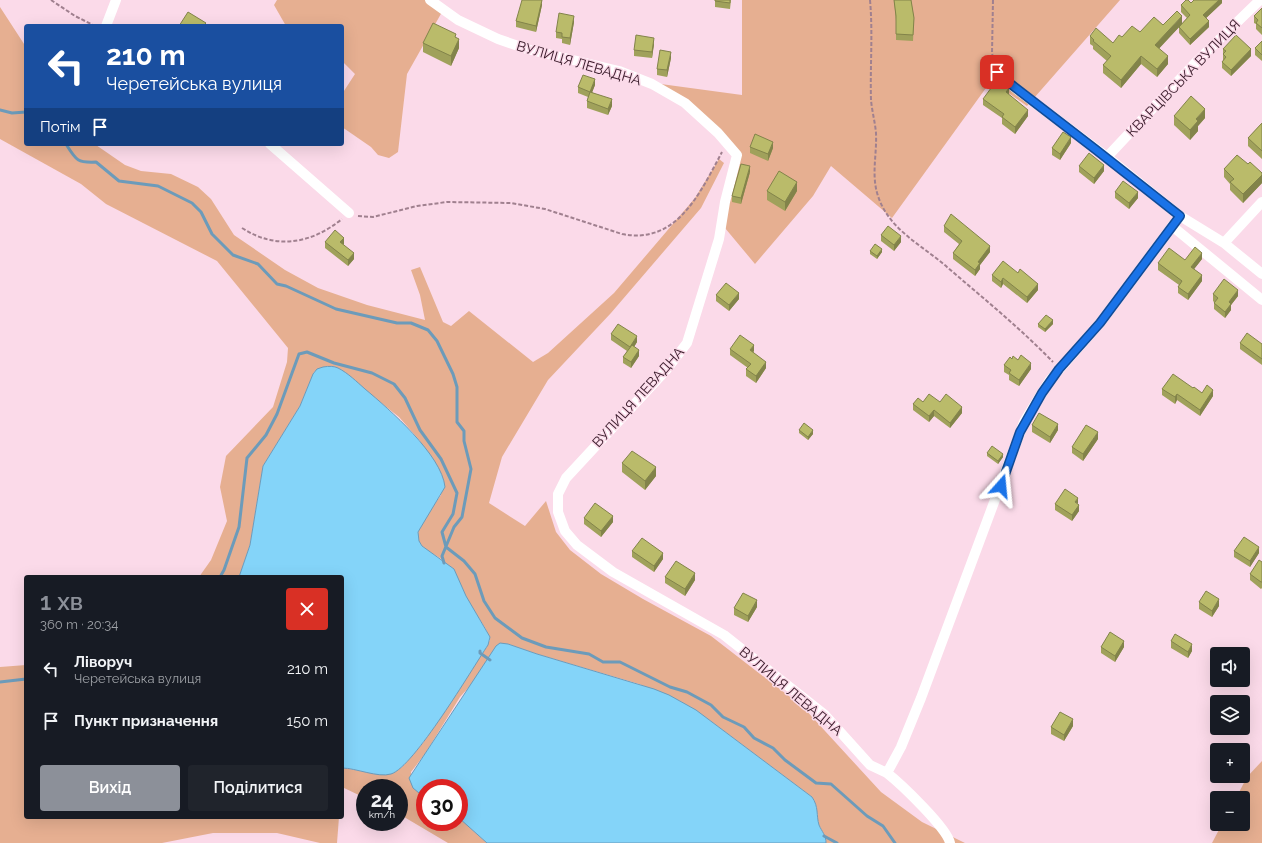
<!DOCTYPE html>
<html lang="uk">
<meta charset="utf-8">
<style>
:root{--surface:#171b24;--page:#20242c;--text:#f1f3f6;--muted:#9ea1a6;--accent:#8c9099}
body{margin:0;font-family:Raleway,sans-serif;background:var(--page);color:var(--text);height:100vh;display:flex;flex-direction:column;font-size:15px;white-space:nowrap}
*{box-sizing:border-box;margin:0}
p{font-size:13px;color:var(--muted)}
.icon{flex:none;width:22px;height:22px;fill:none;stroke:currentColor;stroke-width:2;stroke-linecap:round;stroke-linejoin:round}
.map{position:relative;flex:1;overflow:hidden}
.side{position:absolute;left:24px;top:575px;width:320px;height:244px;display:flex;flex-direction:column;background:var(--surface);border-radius:4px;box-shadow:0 4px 16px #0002}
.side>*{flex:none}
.banner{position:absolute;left:24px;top:24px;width:320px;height:122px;border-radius:4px;box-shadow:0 4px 16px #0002;background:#1a4fa0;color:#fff;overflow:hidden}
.fabs{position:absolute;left:1210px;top:647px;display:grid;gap:8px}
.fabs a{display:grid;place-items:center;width:40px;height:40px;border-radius:4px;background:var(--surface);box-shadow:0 4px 16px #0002;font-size:20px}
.speed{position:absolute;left:356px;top:779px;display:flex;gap:8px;font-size:20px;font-weight:700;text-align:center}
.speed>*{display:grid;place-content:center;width:52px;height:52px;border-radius:50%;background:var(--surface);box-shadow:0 4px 16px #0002;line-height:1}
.speed small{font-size:10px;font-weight:400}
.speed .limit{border:6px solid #d22;background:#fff;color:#111}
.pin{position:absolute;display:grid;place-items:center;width:34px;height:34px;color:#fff;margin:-17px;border-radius:8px;box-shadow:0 2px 6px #0006}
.me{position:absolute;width:44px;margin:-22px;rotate:18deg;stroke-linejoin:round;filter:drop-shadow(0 0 3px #0008)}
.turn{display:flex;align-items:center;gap:14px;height:84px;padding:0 16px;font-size:18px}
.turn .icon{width:52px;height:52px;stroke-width:2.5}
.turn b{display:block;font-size:28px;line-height:34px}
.then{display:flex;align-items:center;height:38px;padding:0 16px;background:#0003;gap:8px;font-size:15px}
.round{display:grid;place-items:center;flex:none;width:42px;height:42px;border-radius:4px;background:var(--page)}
.headline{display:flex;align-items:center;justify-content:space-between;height:68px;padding:0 16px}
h1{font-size:24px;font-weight:600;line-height:30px;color:var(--accent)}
.button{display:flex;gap:8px;margin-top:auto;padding:8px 16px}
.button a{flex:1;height:46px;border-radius:4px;background:var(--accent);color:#fff;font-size:16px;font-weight:600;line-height:46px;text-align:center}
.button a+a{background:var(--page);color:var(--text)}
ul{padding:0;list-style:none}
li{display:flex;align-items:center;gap:12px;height:52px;padding:0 16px}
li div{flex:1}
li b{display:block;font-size:15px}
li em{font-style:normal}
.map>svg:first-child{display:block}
.green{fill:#e6af91}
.water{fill:#84d4f9;stroke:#6c9bba}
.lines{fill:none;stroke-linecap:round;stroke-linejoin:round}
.stream{stroke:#6c9bba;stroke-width:3}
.path{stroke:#a0808f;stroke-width:2;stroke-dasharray:4 2;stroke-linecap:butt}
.minor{stroke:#fff;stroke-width:10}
.wall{fill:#a0a15b}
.shaded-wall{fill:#82834a}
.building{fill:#babb6a;stroke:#82834a}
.route-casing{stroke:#114b97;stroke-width:10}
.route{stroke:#1a73e8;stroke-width:7}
.labels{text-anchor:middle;stroke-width:3;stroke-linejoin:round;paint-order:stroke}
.street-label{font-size:14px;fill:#341726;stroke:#fbdae9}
</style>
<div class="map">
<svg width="1262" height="843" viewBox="0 0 1262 843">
<rect width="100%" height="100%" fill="#fbdae9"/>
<!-- green -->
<path class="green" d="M277,0H430L442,12L407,74L398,152L389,158L378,155L371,147L342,127V94L355,74L342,61V26H286L274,5Z
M742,0H1120L1027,106L991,81L892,218L831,166L813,196L755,264L725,228L735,156L708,121L646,82L742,95Z
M0,7L26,47V144L96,145L125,165L141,171L171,174L198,187L211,199L234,235L285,270L318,288L367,305L425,320L420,295L411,270L420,267L443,322L451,326L469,311L533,362L548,353L614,293L695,198L719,159L724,163L701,208L611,313L548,380L502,457L489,503L525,526L546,501L556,532L570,550L601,574L643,599L711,636L803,707L881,792L922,822L965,843H826C826,835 822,832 819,825C816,815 819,807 812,797L708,719L680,701L639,684L537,654L508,644L460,697L425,754L411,772L413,788L425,798V822H459V818L487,843H448L399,814V788H365V798L342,787V768L388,775L402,767L423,743L490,640C487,628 479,619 472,608C462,592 459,575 444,561C436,554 416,548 418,534C419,523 435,504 441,495L420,441L399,417L337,368L327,366L314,372L300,406L263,466L250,545L239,577H199L211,560L227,521L220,487L226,456L273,407L287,362L288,348L217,261L106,204L81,184L0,139Z
M26,665V817H339L337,843H320L277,833H213L162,843H0V667Z
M1262,761V843H1212L1222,824H1243V798H1236L1247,777Z"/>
<!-- water -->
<path class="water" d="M323,367C329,366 334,366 338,368C348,373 357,382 365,389C389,409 442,455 445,487L418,532L419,541L422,546L454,569L466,596L490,637L488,645C472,669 414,767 391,774C378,778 356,768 342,768V577H239L250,545L263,466L300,406L313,374L317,369Z
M500,643L508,644L537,654L654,689L669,695L696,710L812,797C819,807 816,815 819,825C822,832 826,835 826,843H487L459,818V788H425V798L413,788L409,778L496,646Z"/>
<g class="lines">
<!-- stream -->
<path class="stream" d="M0,110L12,113L26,112
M66,144C76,160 77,163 96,162L119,181L158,186L192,203L201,212L212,234L233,255L258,264L277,284L286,286L336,309L397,323H411L428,330L437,341L453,374L457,387V422L464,431V441L471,469L462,517L454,527L442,556L444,563
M220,577L224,570L239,527L247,458L266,435L277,414L299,354L307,352L334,363L372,373L394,384L405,398L420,430L441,459L457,493L453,514L442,532L446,547L464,561L475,574L484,601L495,618L522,638L546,647L589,654L603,662H620L670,687L687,692L711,705L723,717L744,727L754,738L773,748L785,760L816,783L831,784L867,816L883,826L895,843
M480,651V653L490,660
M0,682L26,679
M824,836L837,843"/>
<!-- path -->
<path class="path" d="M51,0L75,16L95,26
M870,0C873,34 870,67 871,100C872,111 875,122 876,133C877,155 871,175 878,196C889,230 922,245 947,267C983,298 1020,328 1053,362
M993,0L992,53L994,63
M358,216L373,217L417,206L447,202L511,203L545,209L622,234C677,245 700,193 722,152
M242,228C276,250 311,244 342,219"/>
<!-- minor -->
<path class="minor" d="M430,0L458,20L498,39L527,49L619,71L652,84L685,103L718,133L737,155L725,202L719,239L687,343L667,369L566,478L558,494V512L565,531L577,545L613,572L724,635L825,715L870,765L887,773
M106,26L116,0
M997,72L1011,85L1107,157L1180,216L1224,243L1262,274
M270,144L349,213
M1107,157L1197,61L1260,0
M1172,226L1262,300
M1224,243L1262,202
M950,843C947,828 901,784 887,773L901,747L921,698L1024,422L1050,380L1100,323L1180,216"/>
</g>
<!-- wall -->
<path class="wall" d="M715,0H731L730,9L715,7Z
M894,0H911L914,18L913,41L896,40V21Z
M1222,0V3L1206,18L1209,27L1190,45L1179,33V27L1187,18L1181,12V5L1191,3Z
M542,5L536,32L516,27V21Z
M1262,8V35L1256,29V24L1254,23V16Z
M574,22L570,45L562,43V39L556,38V32Z
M1182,24L1159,48L1168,64L1157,77L1141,64L1121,88L1103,73V65L1107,61L1093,49V46L1090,44V36L1113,43L1122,37L1163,25Z
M456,37L459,48L451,66L423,52V43Z
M1262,41V61L1255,55V48Z
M654,44L652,58L634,56V50Z
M1223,49L1251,56L1231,76L1222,68V62L1223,61Z
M671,58L667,77L657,75V69Z
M595,85L592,92L612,106L608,115L587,108V101L588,97L578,93V87Z
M1009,95L1028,116L1015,134L1002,124V118L983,105V99Z
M1174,116L1205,118L1198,126V131L1190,140L1174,125Z
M1262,123V159L1248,146V138Z
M1071,143L1060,160L1052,155V148Z
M750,147L773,148L768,161L750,153Z
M1248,164L1262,173V183L1243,203L1230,190V184L1224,177V169Z
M1079,166L1104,171L1094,184L1079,172Z
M750,172L741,204L732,202V196Z
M767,191H797L785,211L767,200Z
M1115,192L1138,198L1129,209L1115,198Z
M944,226L990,252L980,265V269L975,276L953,259V253L959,244L944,232Z
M881,235L901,242L894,251L881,241Z
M325,242L344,244L343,245L354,259L348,266L325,248Z
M870,251L882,252L877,259L870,254Z
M1202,259L1194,269L1202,281L1188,300L1178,293V287L1179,285L1158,270V263L1185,260Z
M992,275L1038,290L1027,303L1003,284L1001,288L992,281Z
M1213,294L1238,296L1231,305V310L1225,318L1214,309V302L1213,301Z
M716,295L739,299L729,311L716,301Z
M1038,324H1053L1045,332L1038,327Z
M611,334L637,342L634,347L639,356L631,368L623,363V357L627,351L611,340Z
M1240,343L1262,344V365L1240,349Z
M730,349L754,351L753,352L766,368L756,383L746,376V369L748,368L730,355Z
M1004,365L1031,369L1019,386L1009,380V375L1004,372Z
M1193,388L1202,393L1213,396L1200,416L1177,400L1175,404L1162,395V389Z
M923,402H940L962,413L950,428L934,416L929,422L913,410V404Z
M1032,425L1058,430L1050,443L1032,432Z
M799,430L813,434L808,440L799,433Z
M1098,439L1083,461L1072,453V447Z
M987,453L1003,457L998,464L987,456Z
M622,463L656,476L645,490L622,472Z
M1055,504H1078L1079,511L1072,521L1055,510Z
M584,518L613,522L601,537L584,524Z
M632,551L663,559L654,572L632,557Z
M1234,551L1259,553L1250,567L1234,557Z
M1262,562V588L1261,589L1250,580V574Z
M665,577L695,580L685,596L665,583Z
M1199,602L1219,606L1212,617L1199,609Z
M757,607L748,622L734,615V608Z
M1171,641L1192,651L1188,658L1171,648Z
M1101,647H1124L1115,662L1101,653Z
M1073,726L1064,741L1051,734V727Z"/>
<!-- shaded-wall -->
<path class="shaded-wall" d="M542,0V5L536,32V26Z
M1219,0H1222V3L1203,21V15Z
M574,16V22L570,45V38Z
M1182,16V24L1155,53V45Z
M1209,21V27L1190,45V39Z
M654,38V44L652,58V52Z
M459,39V48L451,66V56Z
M1251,49V56L1231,76V70Z
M671,52V58L667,77V70Z
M1141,56V64L1121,88V80Z
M1168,56V64L1157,77V69Z
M595,79V85L590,98V92Z
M1009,88V95L1006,92Z
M612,99V106L608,115V109Z
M1205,109V118L1198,126V131L1190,140V130L1196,119Z
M1028,110V116L1015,134V127Z
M1071,137V143L1060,160V154Z
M773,142V148L768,161V154Z
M1104,165V171L1094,184V178Z
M750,166V172L741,204V198Z
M1262,175V183L1243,203V194Z
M797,182V191L785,211V202Z
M1138,192V198L1129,209V203Z
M901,236V242L894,251V245Z
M344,238V244L340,248V242Z
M990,246V252L980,265V269L975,276V270L978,262Z
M882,249V252L877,259V256Z
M354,253V259L348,266V260Z
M1202,253V259L1191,273V267Z
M1202,275V281L1188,300V294Z
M1003,278V284L1001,288V282Z
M1038,284V290L1027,303V297Z
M1238,290V296L1231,305V310L1225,318V312L1229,302Z
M739,293V299L729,311V305Z
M1053,320V324L1045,332V329Z
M637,336V342L630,353V347Z
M754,345V351L750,356V350Z
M639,350V356L631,368V362Z
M766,362V368L756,383V376Z
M1031,363V369L1019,386V380Z
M1213,390V396L1200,416V410Z
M1177,394V400L1175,404V397Z
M962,407V413L950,428V423Z
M934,410V416L929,422V416Z
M1058,424V430L1050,443V437Z
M813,430V434L808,440V437Z
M1098,432V439L1083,461V454Z
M1003,454V457L998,464V461Z
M656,467V476L645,490V481Z
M1078,498V504L1075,502Z
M1079,505V511L1072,521V515Z
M613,516V522L601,537V531Z
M1259,547V553L1250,567V561Z
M663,553V559L654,572V566Z
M695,573V580L685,596V589Z
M1219,599V606L1212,617V611Z
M757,600V607L748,622V616Z
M1124,641V647L1115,662V656Z
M1192,644V651L1188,658V652Z
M1073,719V726L1064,741V735Z"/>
<!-- building -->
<path class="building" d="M522,0H542L536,26L516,21Z
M715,0H730V3L715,1Z
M894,0H911L914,18L913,35L896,34V16Z
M1186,0H1188L1191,3L1194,0H1219L1203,15L1209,21L1190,39L1179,27L1190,15L1181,5Z
M1262,8V28L1256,23L1258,20L1254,16Z
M1177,11L1182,16L1155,45L1168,56L1157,69L1141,56L1121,80L1103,65L1111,56L1093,41L1094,40L1090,36L1096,28L1113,43L1119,35L1122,37L1132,26L1140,32L1154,17L1163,25Z
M188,12L206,23L205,24L208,26H179Z
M559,13L574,16L570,38L562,37V33L556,32Z
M433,23L456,34L455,37L459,39L451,56L423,43Z
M636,35L654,38L652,52L634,50Z
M1236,35L1251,49L1231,70L1222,62L1226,57L1223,54L1226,51L1223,49Z
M1262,41V55L1255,48Z
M660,50L671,52L667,70L657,69Z
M583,75L595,79L590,92L578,87Z
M997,80L1009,88L1006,92L1028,110L1015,127L1002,117L1004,114L983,99Z
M590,92L612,99L608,109L587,101Z
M1191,96L1205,109L1196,119L1198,121L1190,130L1174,116Z
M1262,123V151L1248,138Z
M1063,132L1071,137L1060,154L1052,148Z
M755,134L773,142L768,154L750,147Z
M1089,153L1104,165L1094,178L1079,166Z
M1237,155L1248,164L1250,162L1262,173V175L1243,194L1230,182L1234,179L1224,169Z
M741,164L750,166L741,198L732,196Z
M779,171L797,182L785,202L767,191Z
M1123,181L1138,192L1129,203L1115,192Z
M951,214L990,246L978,262L980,263L975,270L953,253L962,241L944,226Z
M888,226L901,236L894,245L881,235Z
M335,230L344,238L340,242L354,253L348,260L325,242Z
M875,244L882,249L877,256L870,251Z
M1195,247L1202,253L1191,267L1202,275L1188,294L1178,287L1182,281L1158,263L1169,248L1185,260Z
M1003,261L1018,273L1020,269L1038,284L1027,297L1003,278L1001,282L992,275Z
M1224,279L1238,290L1229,302L1231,304L1225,312L1214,303L1218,298L1213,294Z
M726,283L739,293L729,305L716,295Z
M1046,315L1053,320L1045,329L1038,324Z
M618,324L637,336L630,347L611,334Z
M1247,333L1262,344V359L1240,343Z
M740,335L754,345L750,350L766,362L756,376L746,369L751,364L730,349Z
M632,345L639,350L631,362L623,357Z
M1021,355L1031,363L1019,380L1009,373L1011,370L1004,365L1010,357L1012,359L1013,356L1018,360Z
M1173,374L1193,388L1194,387L1202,393L1207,385L1213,390L1200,410L1177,394L1175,397L1162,389Z
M929,394L940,402L946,394L962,407L950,423L934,410L929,416L913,404L918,398L923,402Z
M1039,413L1058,424L1050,437L1032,425Z
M804,423L813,430L808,437L799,430Z
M1086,425L1098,432L1083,454L1072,447Z
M992,446L1003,454L998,461L987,453Z
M632,451L656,467L645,481L622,463Z
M1065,489L1078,498L1075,502L1079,505L1072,515L1055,504Z
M595,503L613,516L601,531L584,518Z
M1244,537L1259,547L1250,561L1234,551Z
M642,538L663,553L654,566L632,551Z
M1259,560L1262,562V582H1261L1250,574Z
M676,561L695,573L685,589L665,577Z
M1206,591L1219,599L1212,611L1199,602Z
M743,593L757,600L748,616L734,608Z
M1110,632L1124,641L1115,656L1101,647Z
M1175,634L1192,644L1188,652L1171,641Z
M1060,712L1073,719L1064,735L1051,727Z"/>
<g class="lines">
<!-- route casing -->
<g class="route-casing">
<path id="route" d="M997,72L1012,85L1095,149L1180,216L1100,323L1059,369L1042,393L1020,432L1001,486"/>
</g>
<!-- route -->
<use href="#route" class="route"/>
</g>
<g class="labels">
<!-- street labels -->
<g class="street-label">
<text transform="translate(579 63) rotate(16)" y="5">ВУЛИЦЯ ЛЕВАДНА</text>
<text transform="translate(1183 78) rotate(-46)" y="5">КВАРЦІВСЬКА ВУЛИЦЯ</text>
<text transform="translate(638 397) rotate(-48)" y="5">ВУЛИЦЯ ЛЕВАДНА</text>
<text transform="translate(791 691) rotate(40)" y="5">ВУЛИЦЯ ЛЕВАДНА</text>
</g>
</g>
</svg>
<div class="fabs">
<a><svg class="icon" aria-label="sound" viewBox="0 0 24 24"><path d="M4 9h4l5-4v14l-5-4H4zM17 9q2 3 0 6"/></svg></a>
<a><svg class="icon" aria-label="layers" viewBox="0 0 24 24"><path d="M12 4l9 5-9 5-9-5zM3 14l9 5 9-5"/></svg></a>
<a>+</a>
<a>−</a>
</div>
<div class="speed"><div>24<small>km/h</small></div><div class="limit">30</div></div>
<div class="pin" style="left:997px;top:72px;background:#d93025"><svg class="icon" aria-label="arrive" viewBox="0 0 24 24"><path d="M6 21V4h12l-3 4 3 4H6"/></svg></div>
<svg class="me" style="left:1001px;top:486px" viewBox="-20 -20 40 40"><path d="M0-17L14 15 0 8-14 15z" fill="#1a73e8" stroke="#fff" stroke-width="4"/></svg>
<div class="banner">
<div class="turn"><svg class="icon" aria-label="left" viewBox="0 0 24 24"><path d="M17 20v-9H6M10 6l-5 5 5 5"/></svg><div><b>210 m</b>Черетейська вулиця</div></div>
<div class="then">Потім<svg class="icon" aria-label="arrive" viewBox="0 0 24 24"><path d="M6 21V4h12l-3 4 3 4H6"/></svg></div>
</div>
<section class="side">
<div class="headline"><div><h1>1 хв</h1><p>360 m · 20:34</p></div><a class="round" style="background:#d93025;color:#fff"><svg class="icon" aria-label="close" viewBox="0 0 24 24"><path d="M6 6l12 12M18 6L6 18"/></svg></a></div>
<ul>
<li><svg class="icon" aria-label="left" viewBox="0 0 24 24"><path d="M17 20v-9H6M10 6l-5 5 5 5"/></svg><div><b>Ліворуч</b><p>Черетейська вулиця</p></div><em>210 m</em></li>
<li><svg class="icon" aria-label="arrive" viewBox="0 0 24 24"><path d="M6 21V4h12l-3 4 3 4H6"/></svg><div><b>Пункт призначення</b></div><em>150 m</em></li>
</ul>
<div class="button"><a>Вихід</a><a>Поділитися</a></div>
</section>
</div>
